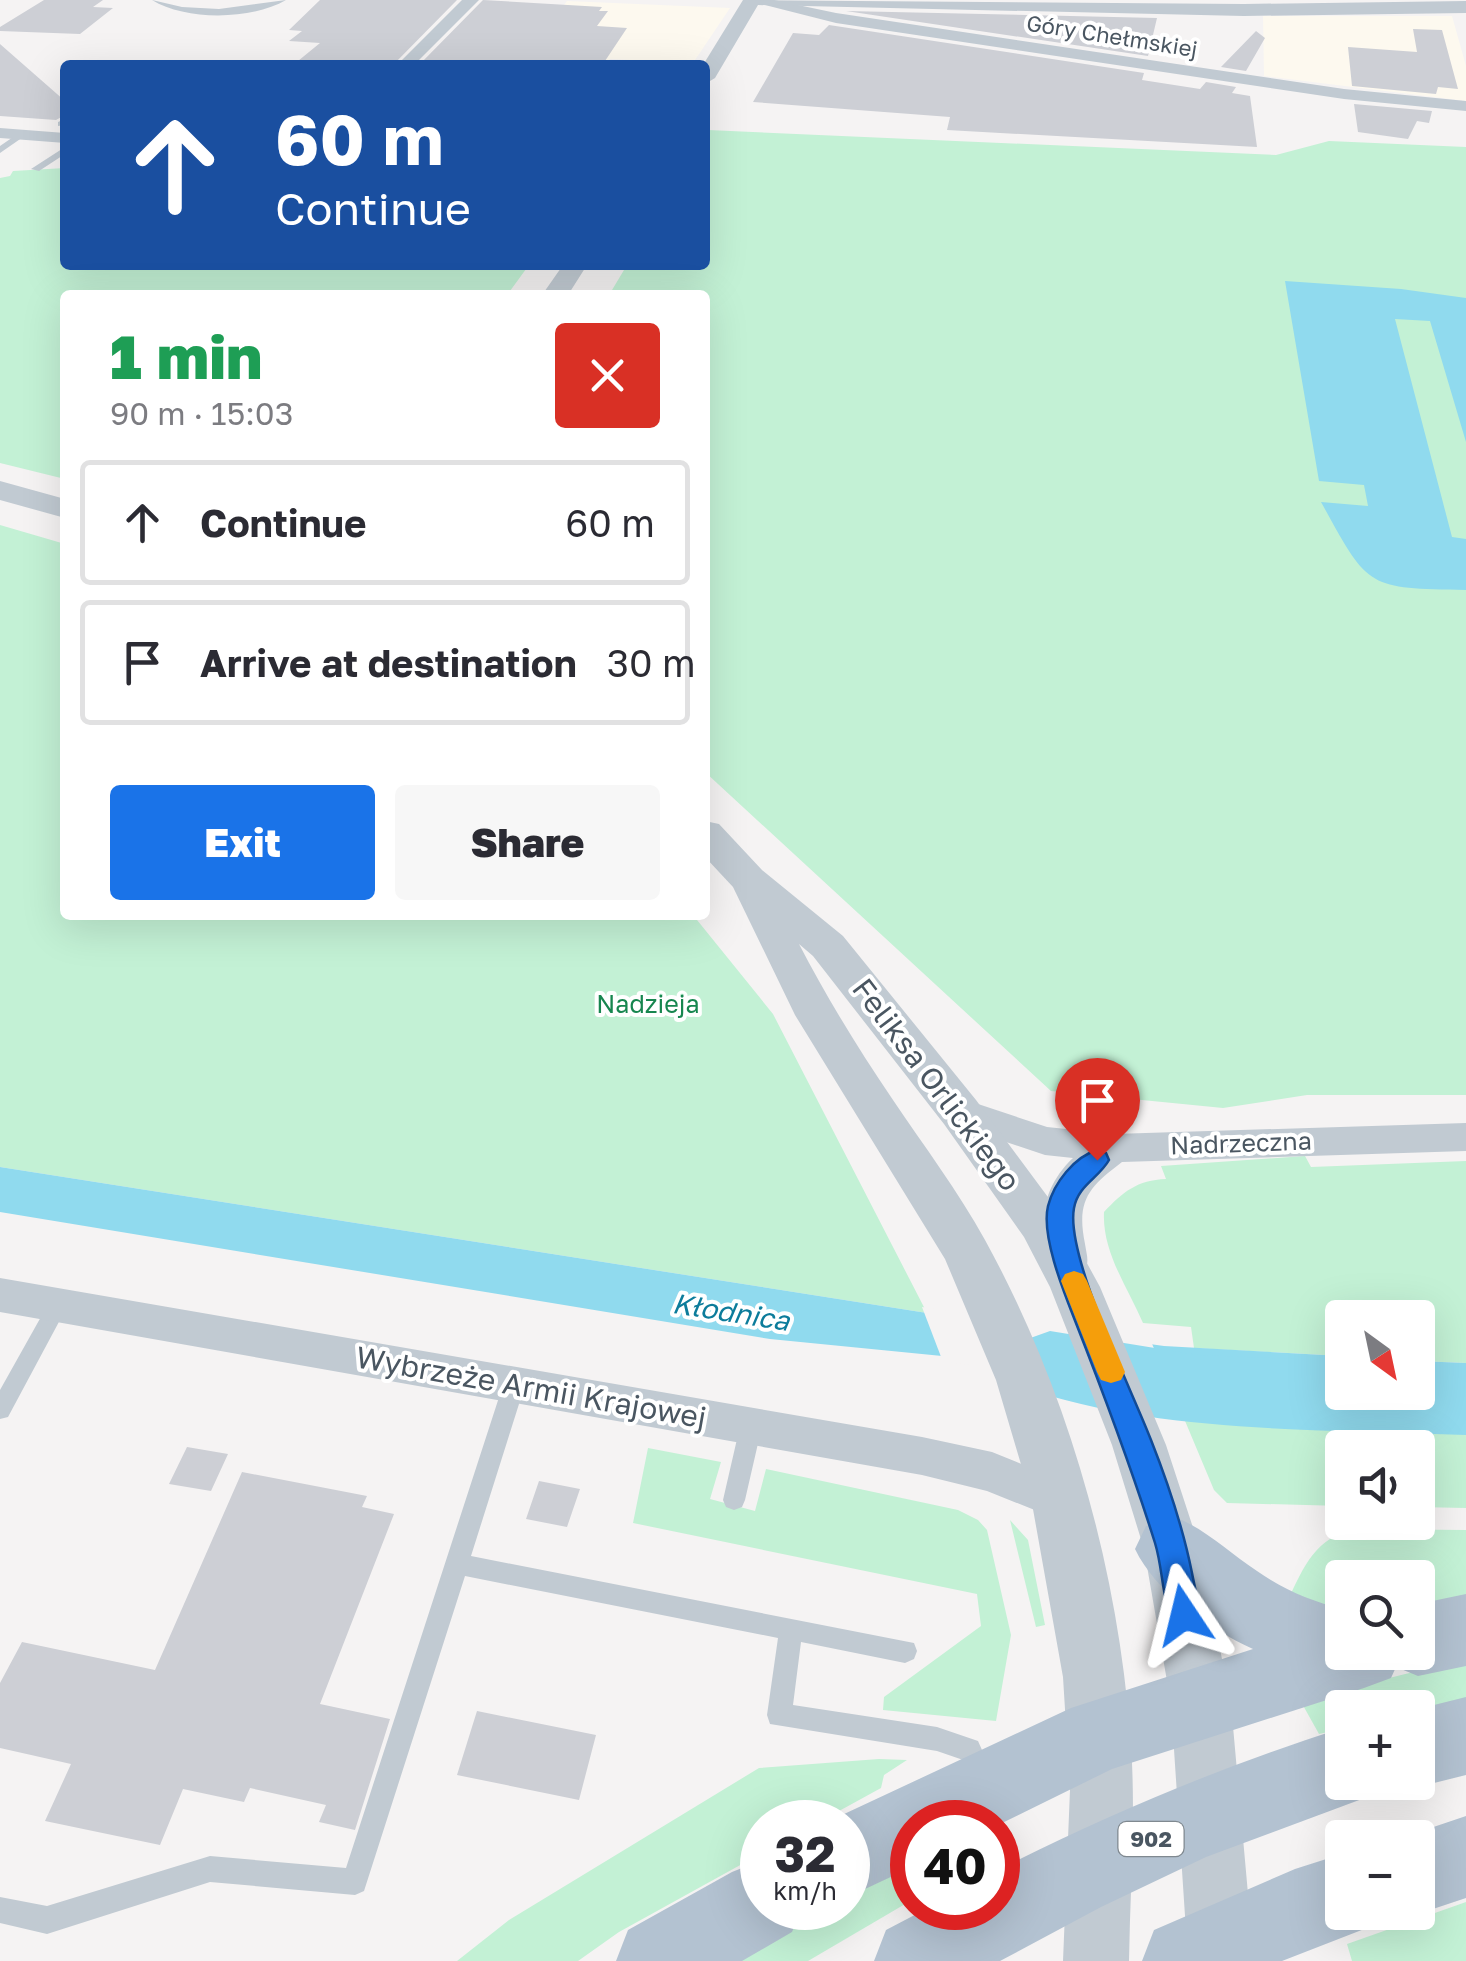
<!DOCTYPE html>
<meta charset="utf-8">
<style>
:root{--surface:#fff;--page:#f7f7f7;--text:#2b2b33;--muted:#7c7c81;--line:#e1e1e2;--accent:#1a73e8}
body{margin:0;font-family:"Golos Text",sans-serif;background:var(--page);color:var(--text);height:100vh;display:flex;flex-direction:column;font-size:38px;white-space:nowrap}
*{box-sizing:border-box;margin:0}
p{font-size:32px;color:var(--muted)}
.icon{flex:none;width:55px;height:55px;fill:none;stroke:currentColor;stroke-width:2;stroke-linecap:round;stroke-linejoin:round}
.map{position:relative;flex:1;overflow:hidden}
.side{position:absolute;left:60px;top:290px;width:650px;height:630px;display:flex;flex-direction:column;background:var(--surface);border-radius:10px;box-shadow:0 10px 40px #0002}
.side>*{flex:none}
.hud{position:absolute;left:60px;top:60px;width:650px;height:210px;border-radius:10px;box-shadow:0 10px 40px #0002;background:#1a4fa0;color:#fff;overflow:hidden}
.needle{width:65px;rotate:147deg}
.controls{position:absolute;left:1325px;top:1300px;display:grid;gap:20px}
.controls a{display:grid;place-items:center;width:110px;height:110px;border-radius:10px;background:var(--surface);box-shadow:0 10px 40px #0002;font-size:50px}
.speed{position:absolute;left:740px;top:1800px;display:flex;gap:20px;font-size:50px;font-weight:700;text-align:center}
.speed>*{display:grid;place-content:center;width:130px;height:130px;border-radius:50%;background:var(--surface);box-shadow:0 10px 40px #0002;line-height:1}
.speed small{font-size:25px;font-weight:400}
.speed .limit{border:15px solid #d22;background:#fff;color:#111}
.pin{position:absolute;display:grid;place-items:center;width:85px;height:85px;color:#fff;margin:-102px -42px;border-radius:50% 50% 50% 0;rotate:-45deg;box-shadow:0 0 10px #0007}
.pin .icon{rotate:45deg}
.me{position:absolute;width:110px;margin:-55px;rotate:350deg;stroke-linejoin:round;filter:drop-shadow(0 0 8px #0008)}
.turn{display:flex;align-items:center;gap:35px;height:210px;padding:0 50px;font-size:45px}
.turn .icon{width:130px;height:130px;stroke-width:2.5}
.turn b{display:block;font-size:70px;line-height:85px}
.round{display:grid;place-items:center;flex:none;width:105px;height:105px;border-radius:10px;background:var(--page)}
.headline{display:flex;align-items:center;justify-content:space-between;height:170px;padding:0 50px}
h1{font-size:60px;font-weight:800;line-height:75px;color:#1e9e55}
.action{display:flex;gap:20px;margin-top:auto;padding:20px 50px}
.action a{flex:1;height:115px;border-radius:10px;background:var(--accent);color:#fff;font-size:40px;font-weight:800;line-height:115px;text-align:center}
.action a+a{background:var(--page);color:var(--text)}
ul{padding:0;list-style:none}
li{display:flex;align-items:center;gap:30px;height:125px;margin:0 20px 15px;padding:0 30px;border:5px solid var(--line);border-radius:10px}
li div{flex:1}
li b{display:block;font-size:38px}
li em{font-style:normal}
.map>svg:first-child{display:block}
.commercial{fill:#fdf9ef}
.green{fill:#c3f1d5}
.water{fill:#90daee}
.pier{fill:#f5f3f3}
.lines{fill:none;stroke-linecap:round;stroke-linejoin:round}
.river{fill:#90daee;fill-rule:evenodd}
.building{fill:#cdcfd5}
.service{fill:#c1cad2;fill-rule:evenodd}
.minor{fill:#c1cad2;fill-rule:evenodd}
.tertiary{fill:#c1cad2;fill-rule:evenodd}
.primary{fill:#b3c2d1;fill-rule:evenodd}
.route{fill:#1a73e8;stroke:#114b97;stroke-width:2.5}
.slow{fill:#f59e0b}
.labels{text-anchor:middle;stroke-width:8;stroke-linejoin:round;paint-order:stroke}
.far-street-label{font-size:22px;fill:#4a5661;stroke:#fff}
.shield{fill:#fff;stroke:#808990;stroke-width:2.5}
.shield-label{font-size:22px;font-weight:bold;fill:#4a5661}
.park-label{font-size:25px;fill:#17864f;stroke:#fff}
.street-label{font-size:25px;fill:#4a5661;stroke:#fff}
.water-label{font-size:28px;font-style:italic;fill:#0c7c9b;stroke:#fff}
.near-street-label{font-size:30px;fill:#4a5661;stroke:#fff}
</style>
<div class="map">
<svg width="1466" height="1961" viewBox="0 0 1466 1961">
<rect width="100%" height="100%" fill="#f5f3f3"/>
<!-- commercial -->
<path class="commercial" d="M567,1L730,8L693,63L610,59L607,62L574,60L543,33Z
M1263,16H1452L1466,66V101L1264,76Z"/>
<!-- green -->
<path class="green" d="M708,130L1276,155L1329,141L1466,147V1095H1307L1223,1108L1051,1091L705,772V295H609L627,265H705V135Z
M65,168V265H529L507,295H65V479L0,463V178L10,176L13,171Z
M0,525L65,544V915H693L773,1014L927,1313L0,1167Z
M1305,1156L1311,1167L1466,1161V1363L1418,1361V1318H1342V1356L1194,1348L1191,1327L1143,1323C1128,1288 1102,1252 1104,1212C1123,1192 1137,1180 1166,1179L1161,1166Z
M1167,1378L1466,1408V1508L1418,1507V1448H1342V1506L1227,1503L1214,1490Z
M648,1448L721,1462L710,1499L755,1511L766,1469L958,1510L978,1520L987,1530L1011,1635L996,1721L883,1710L884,1697L981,1626L977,1594L633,1523Z
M1010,1520L1028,1540L1045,1625L1036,1627Z
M1355,1529L1466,1530V1602L1418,1610V1578H1342V1620L1288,1600C1304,1566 1316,1537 1355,1529Z
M1466,1659V1699L1418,1711V1708H1342V1729L1319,1734L1300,1700Z
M879,1759L907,1760L884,1775L881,1788L819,1822H762V1853L619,1932L578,1961H457L509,1920L759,1768Z
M912,1850V1900L808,1961H712L809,1908H848V1886Z
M1466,1902V1961H1352L1347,1944Z"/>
<!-- water -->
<path class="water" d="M1285,281L1401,289L1466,298V442L1430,321L1395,319L1452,537L1466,539V590C1366,588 1369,589 1321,502L1368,506L1364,485L1319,481Z
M0,1167L927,1313L1164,1346L1342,1356V1392H1418V1361L1466,1363V1408L770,1339L0,1212Z"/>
<!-- pier -->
<path class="pier" d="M922,1307L1150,1339L1169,1384L943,1362Z"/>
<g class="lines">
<!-- river -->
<path class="river" d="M1050,1331L1198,1355L1342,1361V1392H1418V1365L1466,1367V1435C1324,1429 1157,1434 1022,1387L1010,1364L1022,1341Z"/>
</g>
<!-- building -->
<path class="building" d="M44,0H103L93,7L113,8L80,34L0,31V27Z
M320,0H457L393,65L298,61L320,43L289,41L302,31L289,30Z
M483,0L602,7L599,11H608L597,26L627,28L605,61L583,60L579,65H419Z
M846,11L1157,18L1148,56Z
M829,25L1144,73L1142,80L1200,89L1206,82L1236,87L1232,93L1250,96L1257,147L947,130L950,117L753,102L793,33L819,35Z
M1413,29L1442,30L1458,89L1438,87L1436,94L1352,86L1348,47L1417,52Z
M1256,31L1265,38L1246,71L1221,67Z
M0,44L65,101V115L56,120L0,116Z
M1354,104L1432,111L1429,123L1417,121L1408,139L1358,132Z
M187,1447L228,1454L211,1491L169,1484Z
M242,1472L367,1496L362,1507L394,1514L320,1704L390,1719L355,1830L319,1822L326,1805L250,1788L244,1802L183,1789L160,1845L45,1821L71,1764L0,1748V1683L22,1642L155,1670Z
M539,1481L580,1489L567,1527L526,1519Z
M477,1711L596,1735L579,1800L457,1775Z"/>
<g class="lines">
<!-- service -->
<path class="service" d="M152,0L182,7L219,9L286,0C252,20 186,21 152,0Z
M65,119V125L58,126V122Z
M19,133L26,135L0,153V146Z
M65,147V154L39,171L31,169Z
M58,1297L65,1299L68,1305L8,1417L0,1419V1390L51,1299Z
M514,1376L522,1379L525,1385L471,1556L914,1643L917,1651L914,1659L905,1663L801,1642L793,1705L937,1727L978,1741L982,1750L978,1759L969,1762L937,1751L770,1724L767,1715L778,1638L465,1576L364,1891L355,1895L210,1882L47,1934L0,1923V1897L47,1906L210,1856L346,1868L503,1385L506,1379Z
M751,1417L759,1419L762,1426L745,1500L742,1507L734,1510L726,1507L723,1500L740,1426L743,1419Z"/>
<!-- minor -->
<path class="minor" d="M462,0H479L414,65H397Z
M745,0H774L836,13L1344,89L1466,101V111L1344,99L836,23Z
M0,128L65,133V143L0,138Z
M960,1098L1047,1127L1114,1134L1466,1123V1151L1122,1162C1089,1187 1076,1200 1085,1244C1087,1257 1090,1262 1083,1274L1069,1279L1055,1274C1034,1234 1040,1189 1073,1158L1045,1155L947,1122L941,1112L947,1102Z
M0,1278L922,1437L992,1452L1073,1485L1080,1499L1073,1513L1057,1519L987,1491L922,1475L0,1312Z"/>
<!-- tertiary -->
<path class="tertiary" d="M743,0L1244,4L1466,1V13L1244,16L758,5L715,78L705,84L703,65Z
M563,265H587L568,295H542Z
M0,481L65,499V518L0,500Z
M705,821L719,824L762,870L843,936L976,1100L1059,1212L1100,1287L1166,1445L1200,1549L1231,1704L1254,1961H1188L1171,1704L1144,1549L1112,1445L1050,1287L1024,1237L944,1124L813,956L799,944C827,998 859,1050 893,1100C924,1146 958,1191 985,1240C1071,1396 1123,1585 1132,1763C1135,1829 1130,1895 1129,1961H1063L1070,1790L1063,1677L1031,1498L996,1380L945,1259L795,1015L733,887L705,857Z"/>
<!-- primary -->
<path class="primary" d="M1172,1516C1205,1528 1228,1552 1257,1571C1284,1590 1311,1601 1342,1609V1652H1418V1604L1466,1594V1666L1418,1676L1396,1667L1391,1678L1364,1688L1112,1769L998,1825L912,1822V1867L848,1897V1822H827L1071,1708L1253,1649C1209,1629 1156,1593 1135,1549L1146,1526Z
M1466,1697V1775L1418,1787L1407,1782H1418V1709Z
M1342,1728V1782H1376L1370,1796L1206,1857L1101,1907L1000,1961H874L886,1930L928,1908H998V1870C1109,1814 1223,1766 1342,1728Z
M1466,1816V1898L1418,1914L1415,1912L1418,1838H1401Z
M1342,1854V1912H1377L1372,1926L1282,1961H1142L1154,1930L1295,1869Z
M762,1860V1908H802L792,1932L742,1961H616L628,1930L732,1872Z"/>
</g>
<!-- route -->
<path class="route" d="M1097,1150L1106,1153L1109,1160C1099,1178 1078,1185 1074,1208C1065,1256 1132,1390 1151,1440C1168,1483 1183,1528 1192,1573C1195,1590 1202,1609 1195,1625L1184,1629L1173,1625C1162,1599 1163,1569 1155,1543C1131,1466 1103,1392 1074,1318C1063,1290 1041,1235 1048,1206C1054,1183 1074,1157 1097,1150Z"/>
<!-- slow -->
<path class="slow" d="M1074,1271L1083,1274L1087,1281L1125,1372L1121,1380L1111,1383L1101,1380L1097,1372L1061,1281L1065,1274Z"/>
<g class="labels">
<!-- far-street labels -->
<g class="far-street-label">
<text transform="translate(1112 36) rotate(9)" y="8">Góry Chełmskiej</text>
</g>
<!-- shield labels -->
<rect class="shield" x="1118.5" y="1822" width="65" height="34" rx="8"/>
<g class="shield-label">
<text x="1151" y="1847">902</text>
</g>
<!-- park labels -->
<g class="park-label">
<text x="648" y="1013">Nadzieja</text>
</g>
<!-- street labels -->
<g class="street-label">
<text transform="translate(1241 1143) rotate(-2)" y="9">Nadrzeczna</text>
</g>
<!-- water labels -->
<g class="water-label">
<text transform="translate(731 1312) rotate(9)" y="10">Kłodnica</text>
</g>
<!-- near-street labels -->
<g class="near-street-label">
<text transform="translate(936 1085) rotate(53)" y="10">Feliksa Orlickiego</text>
<text transform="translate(531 1388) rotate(10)" y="10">Wybrzeże Armii Krajowej</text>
</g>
</g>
</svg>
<div class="controls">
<a><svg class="needle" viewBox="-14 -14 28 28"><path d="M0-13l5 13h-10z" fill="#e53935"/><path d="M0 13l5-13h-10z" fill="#7c7c81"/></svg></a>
<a><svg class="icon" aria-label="sound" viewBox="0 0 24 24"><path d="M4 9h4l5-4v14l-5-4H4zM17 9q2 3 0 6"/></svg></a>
<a><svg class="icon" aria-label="search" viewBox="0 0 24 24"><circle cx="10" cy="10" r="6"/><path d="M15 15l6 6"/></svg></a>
<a>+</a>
<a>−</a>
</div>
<div class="speed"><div>32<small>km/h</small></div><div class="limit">40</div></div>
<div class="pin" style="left:1097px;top:1160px;background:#d93025"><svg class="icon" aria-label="arrive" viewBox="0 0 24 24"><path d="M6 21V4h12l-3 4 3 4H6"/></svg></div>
<svg class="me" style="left:1184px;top:1615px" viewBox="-20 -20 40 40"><path d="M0-17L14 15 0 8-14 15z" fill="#1a73e8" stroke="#fff" stroke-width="4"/></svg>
<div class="hud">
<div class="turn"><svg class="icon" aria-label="ahead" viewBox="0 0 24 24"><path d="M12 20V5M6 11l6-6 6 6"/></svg><div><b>60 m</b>Continue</div></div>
</div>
<section class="side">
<div class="headline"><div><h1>1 min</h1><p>90 m · 15:03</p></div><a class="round" style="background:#d93025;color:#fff"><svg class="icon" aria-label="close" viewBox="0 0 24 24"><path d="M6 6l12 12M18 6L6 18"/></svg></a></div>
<ul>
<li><svg class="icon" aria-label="ahead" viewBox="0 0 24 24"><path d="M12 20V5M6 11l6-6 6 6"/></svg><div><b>Continue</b></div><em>60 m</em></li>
<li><svg class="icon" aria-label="arrive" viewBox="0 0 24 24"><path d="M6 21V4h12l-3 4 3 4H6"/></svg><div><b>Arrive at destination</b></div><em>30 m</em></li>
</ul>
<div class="action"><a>Exit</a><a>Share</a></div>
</section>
</div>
